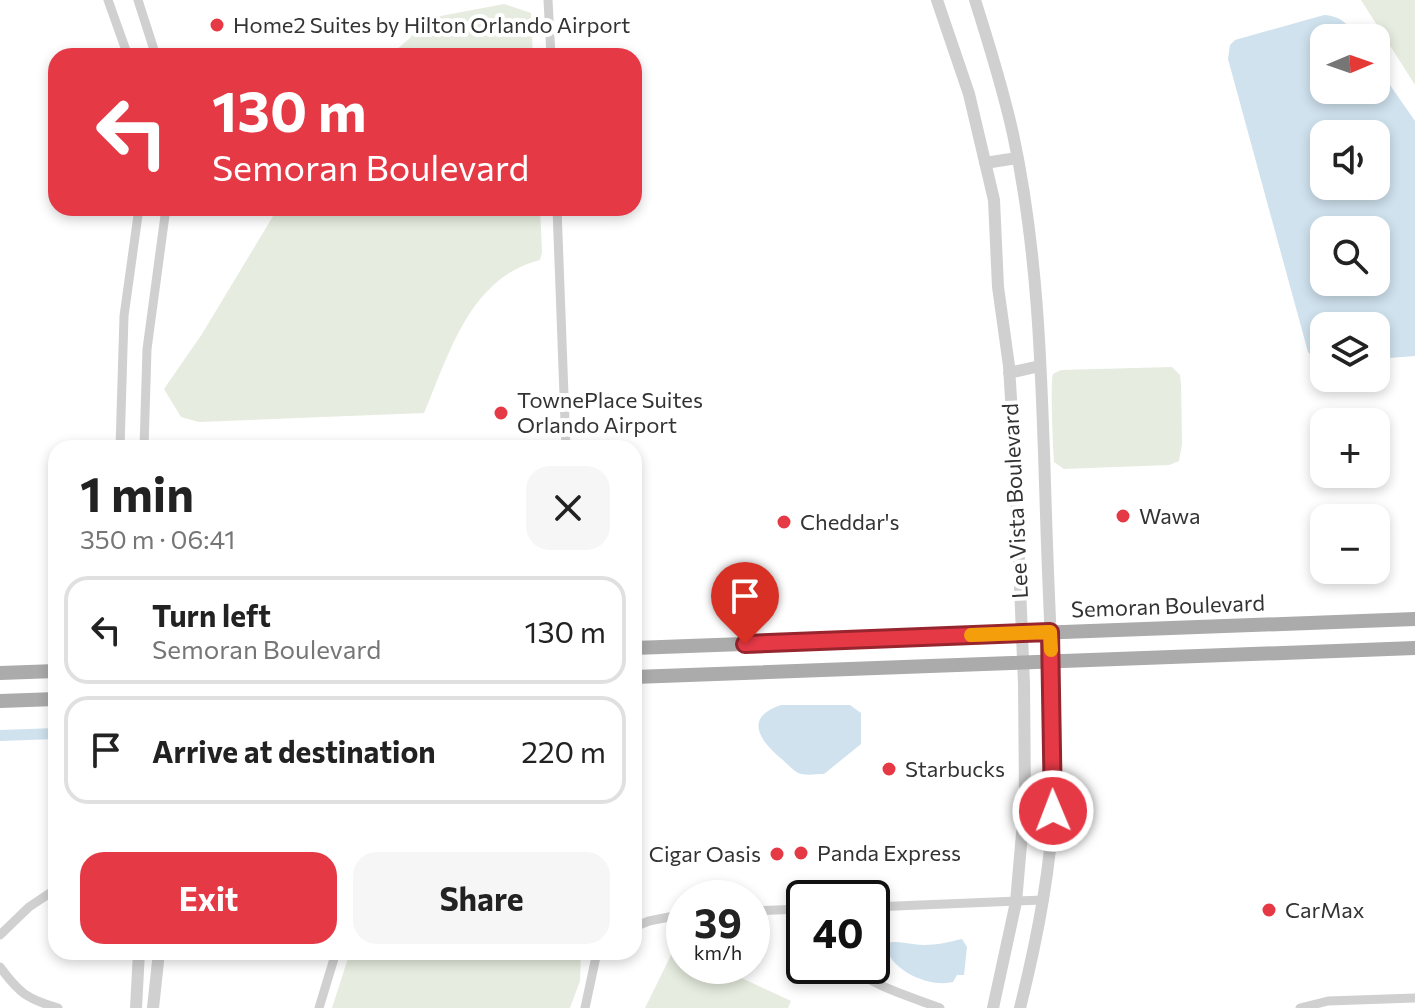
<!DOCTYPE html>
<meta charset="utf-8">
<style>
:root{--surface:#fff;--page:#f6f6f6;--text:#222;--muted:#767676;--line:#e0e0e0;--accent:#e63946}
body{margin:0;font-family:Commissioner,sans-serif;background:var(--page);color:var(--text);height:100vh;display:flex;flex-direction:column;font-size:30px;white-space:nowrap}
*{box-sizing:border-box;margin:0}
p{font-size:26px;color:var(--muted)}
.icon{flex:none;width:44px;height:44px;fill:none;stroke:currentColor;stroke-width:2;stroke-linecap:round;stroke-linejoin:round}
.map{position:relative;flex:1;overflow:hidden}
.drawer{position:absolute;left:48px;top:440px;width:594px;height:520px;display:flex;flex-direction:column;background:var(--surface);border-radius:24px;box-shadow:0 4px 12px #0003}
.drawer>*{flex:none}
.banner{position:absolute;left:48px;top:48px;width:594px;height:168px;border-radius:24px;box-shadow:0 4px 12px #0003;background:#e63946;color:#fff;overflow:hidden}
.needle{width:52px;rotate:88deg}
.controls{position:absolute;left:1310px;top:24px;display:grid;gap:16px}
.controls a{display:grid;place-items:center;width:80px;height:80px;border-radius:16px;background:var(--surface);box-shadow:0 4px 12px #0003;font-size:40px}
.speed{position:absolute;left:666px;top:880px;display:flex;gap:16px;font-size:40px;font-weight:700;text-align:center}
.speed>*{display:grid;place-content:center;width:104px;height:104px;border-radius:50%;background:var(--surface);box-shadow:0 4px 12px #0003;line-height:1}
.speed small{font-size:20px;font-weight:400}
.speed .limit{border:4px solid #111;border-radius:12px;background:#fff;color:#111}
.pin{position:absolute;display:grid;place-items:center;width:68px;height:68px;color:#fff;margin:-82px -34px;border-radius:50% 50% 50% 0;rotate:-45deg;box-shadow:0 0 8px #0007}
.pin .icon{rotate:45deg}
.me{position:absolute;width:88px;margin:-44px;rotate:359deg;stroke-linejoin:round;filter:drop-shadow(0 0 6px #0008)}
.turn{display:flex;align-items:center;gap:28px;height:168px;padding:0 32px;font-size:36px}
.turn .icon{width:104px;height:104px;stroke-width:2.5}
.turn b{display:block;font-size:56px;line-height:68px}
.round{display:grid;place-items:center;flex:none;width:84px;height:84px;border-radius:24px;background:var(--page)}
.headline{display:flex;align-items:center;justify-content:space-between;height:136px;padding:0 32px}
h1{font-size:48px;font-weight:700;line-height:60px}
.action{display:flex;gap:16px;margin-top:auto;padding:16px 32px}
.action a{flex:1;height:92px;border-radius:24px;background:var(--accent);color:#fff;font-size:32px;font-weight:700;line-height:92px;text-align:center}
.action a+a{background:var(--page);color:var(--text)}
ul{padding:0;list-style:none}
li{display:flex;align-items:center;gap:24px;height:108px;margin:0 16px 12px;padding:0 16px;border:4px solid var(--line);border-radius:24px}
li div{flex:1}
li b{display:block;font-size:30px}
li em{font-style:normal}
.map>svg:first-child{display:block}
.green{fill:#e6ecdf}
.water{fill:#cfe2ee;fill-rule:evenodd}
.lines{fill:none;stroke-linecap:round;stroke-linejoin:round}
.minor{stroke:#d0d0d0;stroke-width:9}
.tertiary{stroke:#d0d0d0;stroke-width:12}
.primary{stroke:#ababab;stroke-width:14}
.route-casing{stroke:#96252e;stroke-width:20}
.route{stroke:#e63946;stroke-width:14}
.slow{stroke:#f59e0b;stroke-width:14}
.poi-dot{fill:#e63946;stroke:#fff;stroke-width:3}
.labels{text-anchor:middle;stroke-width:8;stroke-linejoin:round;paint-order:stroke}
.poi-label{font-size:22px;fill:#333;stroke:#fff;text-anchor:start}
.street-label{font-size:22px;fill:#333;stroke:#fff}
</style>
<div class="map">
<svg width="1415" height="1008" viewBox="0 0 1415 1008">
<rect width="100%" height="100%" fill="#fff"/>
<!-- green -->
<path class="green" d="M1361,0H1415V85Z
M504,4L531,13L533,56H389L410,38L425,19Z
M278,208H540L542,252L540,260C470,277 449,354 424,413L199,422L181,417L164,389L202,334Z
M1172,367L1180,375L1181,384L1182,444L1179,461L1169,465L1064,469L1054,462C1053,446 1050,385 1053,374L1061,370Z
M675,947L684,951V966H716L791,1001L788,1008H645Z
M350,952H581L580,981L570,1008H332Z"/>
<!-- water -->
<path class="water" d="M1324,15C1342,16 1348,25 1357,38H1324V90H1376V65L1415,121V356L1376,359V326H1324V361L1314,359L1308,352L1228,59L1230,45L1235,40ZM1324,134H1376V186H1324ZM1324,230H1376V282H1324Z
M781,705H850L861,713V744L824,774C816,774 805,776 798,773C793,770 787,764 783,760C761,742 742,718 781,705Z
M56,728V739L0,741V730Z
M962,939L967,947L964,975H957L953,982C929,988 888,970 885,943C900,940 910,945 924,945C937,945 949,942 962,939Z"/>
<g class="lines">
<!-- minor -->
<path class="minor" d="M108,0L128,56
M138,0L156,56
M548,0L551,56
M557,208L566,448
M120,448L124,316L139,208
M144,448L147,349L166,208
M872,907L1043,900
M752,911L804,909
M634,927L649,921L684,914
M0,935L29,907L56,889
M851,966C873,987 912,997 940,1008
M0,967C19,993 27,999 58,1008
M319,1008L336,952
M585,1008L597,952
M1300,1008L1328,1001L1415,998"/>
<!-- tertiary -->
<path class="tertiary" d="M937,0L969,94L994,200L998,287L1009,366L1015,464L1024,684L1025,799L1016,902L993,1008
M975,0C989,44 1003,89 1013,134C1042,268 1042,408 1047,544C1050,633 1056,722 1053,811C1050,877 1036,944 1020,1008
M985,163L1017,158
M1009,373L1040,366
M136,1008L139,952
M153,1008L159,952"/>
<!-- primary -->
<path class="primary" d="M634,648L1415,619
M0,673L56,671
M634,677L1415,648
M0,701L56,699"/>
</g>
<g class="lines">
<!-- route casing -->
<g class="route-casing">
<path id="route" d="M745,644L1050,632L1053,811"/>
</g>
<!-- route -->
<use href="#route" class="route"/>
<!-- slow -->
<path class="slow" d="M971,635L1050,632L1051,650"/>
</g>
<!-- markers -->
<g class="poi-dot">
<circle cx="217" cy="25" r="8"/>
<circle cx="501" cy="413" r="8"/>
<circle cx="1123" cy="516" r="8"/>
<circle cx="784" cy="522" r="8"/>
<circle cx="889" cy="769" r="8"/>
<circle cx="801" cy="853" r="8"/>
<circle cx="777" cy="854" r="8"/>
<circle cx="1269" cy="910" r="8"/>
</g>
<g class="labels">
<!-- poi labels -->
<g class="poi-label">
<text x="233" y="33">Home2 Suites by Hilton Orlando Airport</text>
<text x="517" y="408">TownePlace Suites<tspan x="517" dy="25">Orlando Airport</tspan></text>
<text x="1139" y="524">Wawa</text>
<text x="800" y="530">Cheddar's</text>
<text x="905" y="777">Starbucks</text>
<text x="817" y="861">Panda Express</text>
<text x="761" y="862" text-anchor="end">Cigar Oasis</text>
<text x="1285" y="918">CarMax</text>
</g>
<!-- street labels -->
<g class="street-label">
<text transform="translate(1015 501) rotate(-93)" y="8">Lee Vista Boulevard</text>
<text transform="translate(1168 606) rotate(-2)" y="8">Semoran Boulevard</text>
</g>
</g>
</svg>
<div class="controls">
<a><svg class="needle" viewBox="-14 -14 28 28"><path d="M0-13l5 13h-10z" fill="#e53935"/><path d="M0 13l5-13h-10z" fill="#767676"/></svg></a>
<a><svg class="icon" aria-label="sound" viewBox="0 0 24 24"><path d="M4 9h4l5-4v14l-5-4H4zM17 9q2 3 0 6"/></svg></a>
<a><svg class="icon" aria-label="search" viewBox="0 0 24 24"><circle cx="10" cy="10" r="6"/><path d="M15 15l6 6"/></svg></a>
<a><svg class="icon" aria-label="layers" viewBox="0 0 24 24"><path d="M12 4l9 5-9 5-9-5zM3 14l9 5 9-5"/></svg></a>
<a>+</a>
<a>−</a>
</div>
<div class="speed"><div>39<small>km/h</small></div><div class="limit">40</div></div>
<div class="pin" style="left:745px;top:644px;background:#d93025"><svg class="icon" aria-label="arrive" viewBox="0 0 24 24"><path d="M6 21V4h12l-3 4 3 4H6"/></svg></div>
<svg class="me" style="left:1053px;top:811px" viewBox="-20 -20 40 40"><circle r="17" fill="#e63946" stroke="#fff" stroke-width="3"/><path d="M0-11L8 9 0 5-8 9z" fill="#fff"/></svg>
<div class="banner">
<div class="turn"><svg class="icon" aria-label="left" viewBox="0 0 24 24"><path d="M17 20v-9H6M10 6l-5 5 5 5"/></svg><div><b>130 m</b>Semoran Boulevard</div></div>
</div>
<section class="drawer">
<div class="headline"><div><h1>1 min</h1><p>350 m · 06:41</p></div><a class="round"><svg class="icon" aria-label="close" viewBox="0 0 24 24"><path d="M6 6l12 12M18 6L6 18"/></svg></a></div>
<ul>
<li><svg class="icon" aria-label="left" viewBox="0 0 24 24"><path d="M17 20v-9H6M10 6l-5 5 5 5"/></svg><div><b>Turn left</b><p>Semoran Boulevard</p></div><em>130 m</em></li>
<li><svg class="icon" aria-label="arrive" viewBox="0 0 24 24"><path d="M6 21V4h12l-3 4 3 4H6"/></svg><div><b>Arrive at destination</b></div><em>220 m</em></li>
</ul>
<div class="action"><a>Exit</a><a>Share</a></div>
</section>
</div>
